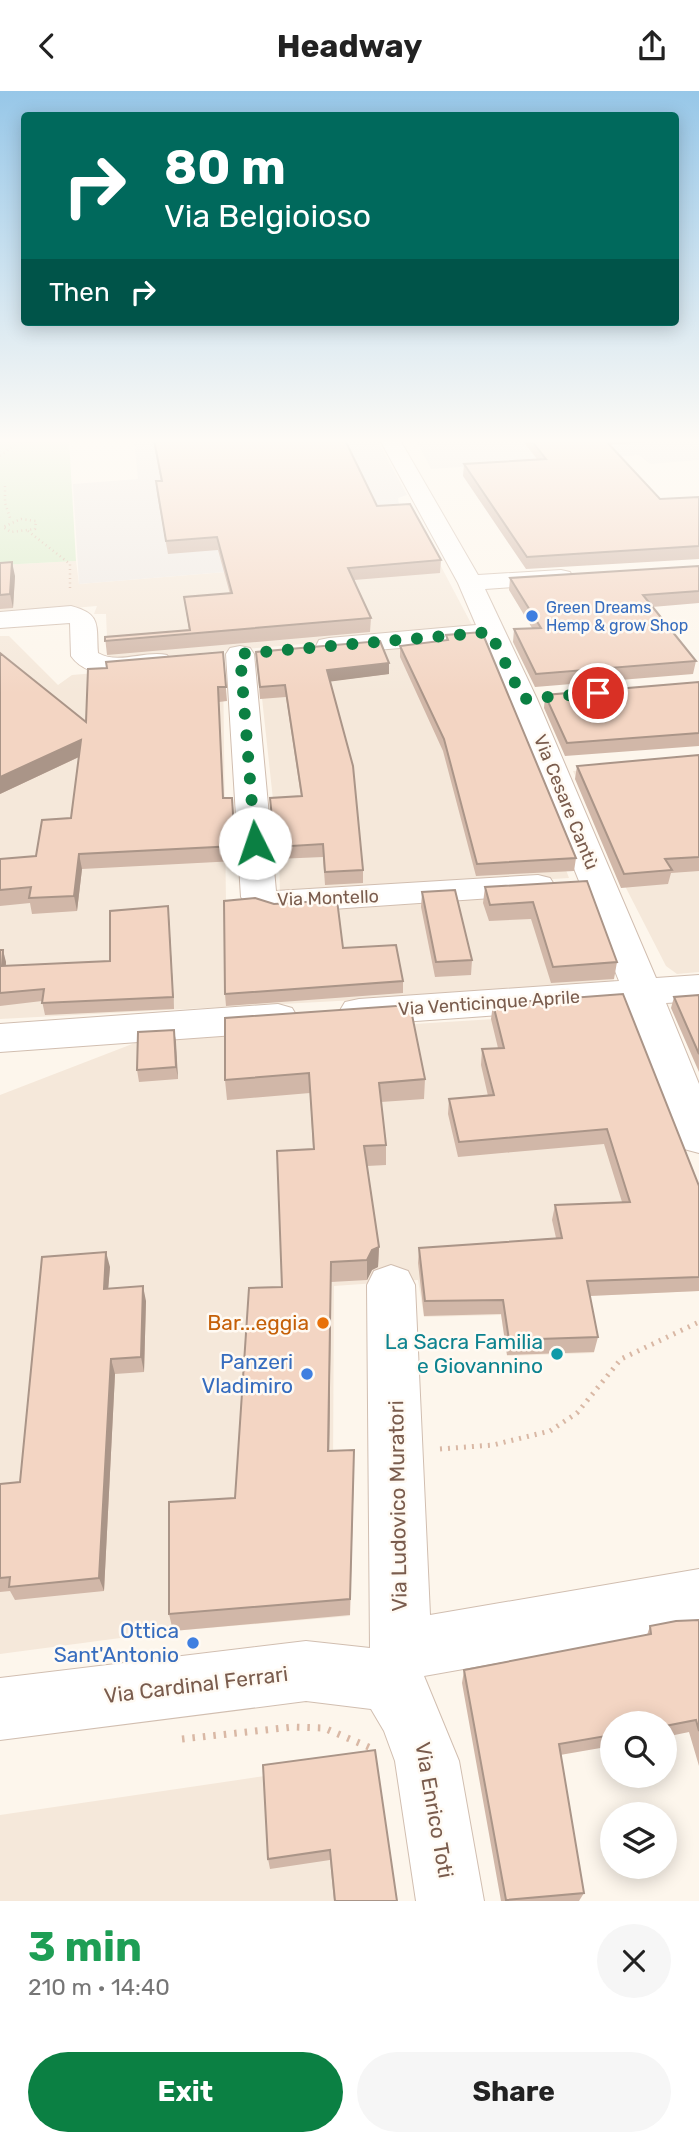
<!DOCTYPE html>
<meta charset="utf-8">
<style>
:root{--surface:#fff;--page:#f6f6f6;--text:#222;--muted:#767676;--accent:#0b8043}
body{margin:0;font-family:Rubik,sans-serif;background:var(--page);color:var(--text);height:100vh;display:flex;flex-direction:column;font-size:26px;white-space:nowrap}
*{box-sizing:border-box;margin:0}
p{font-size:23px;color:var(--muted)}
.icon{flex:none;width:38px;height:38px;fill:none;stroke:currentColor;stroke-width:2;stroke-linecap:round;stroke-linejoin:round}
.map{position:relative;height:1810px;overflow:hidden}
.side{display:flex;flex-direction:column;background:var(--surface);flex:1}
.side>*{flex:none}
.banner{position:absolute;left:21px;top:21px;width:658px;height:214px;border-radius:7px;box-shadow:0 4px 18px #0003;background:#00695c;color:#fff;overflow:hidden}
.fabs{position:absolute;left:600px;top:1620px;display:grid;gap:14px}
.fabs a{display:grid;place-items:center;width:77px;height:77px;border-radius:50%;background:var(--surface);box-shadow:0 4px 18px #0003;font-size:35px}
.pin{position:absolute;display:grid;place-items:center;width:60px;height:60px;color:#fff;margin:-30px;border:4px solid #fff;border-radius:50%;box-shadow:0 2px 7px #0007}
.me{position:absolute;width:77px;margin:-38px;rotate:356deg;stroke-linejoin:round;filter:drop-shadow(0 0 5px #0008)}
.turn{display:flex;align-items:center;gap:24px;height:147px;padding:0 28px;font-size:32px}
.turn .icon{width:91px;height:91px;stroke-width:2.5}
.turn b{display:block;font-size:49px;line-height:60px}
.then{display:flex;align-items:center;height:66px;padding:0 28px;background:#0003;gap:14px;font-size:26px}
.round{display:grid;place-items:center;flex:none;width:74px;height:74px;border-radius:37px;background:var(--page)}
.summary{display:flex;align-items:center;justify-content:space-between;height:119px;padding:0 28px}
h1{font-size:42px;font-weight:700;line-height:52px;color:#1e9e55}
.primary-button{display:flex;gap:14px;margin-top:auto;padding:14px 28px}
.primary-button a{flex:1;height:80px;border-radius:42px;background:var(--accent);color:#fff;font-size:28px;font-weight:700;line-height:80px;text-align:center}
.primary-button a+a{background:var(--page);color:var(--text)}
header{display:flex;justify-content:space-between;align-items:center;height:91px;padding:0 28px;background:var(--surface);font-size:32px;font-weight:700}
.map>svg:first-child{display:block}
.residential{fill:#f5e8da}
.industrial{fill:#efe9e4}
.green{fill:#d8ecc9}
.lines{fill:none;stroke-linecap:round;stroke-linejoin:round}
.minor-casing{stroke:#d1beb0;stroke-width:2}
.path-far2{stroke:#d9b8a5;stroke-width:2.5;stroke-dasharray:1 3.5;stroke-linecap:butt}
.path-far1{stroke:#d9b8a5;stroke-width:5;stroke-dasharray:2 6;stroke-linecap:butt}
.path{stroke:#d9b8a5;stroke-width:7;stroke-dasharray:2.5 8;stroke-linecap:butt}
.minor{fill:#fff;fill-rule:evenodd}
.wall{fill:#d1b7a8}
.shaded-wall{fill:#aa9588}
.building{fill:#f3d5c3;stroke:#aa9588;stroke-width:2}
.route{stroke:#0b8043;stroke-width:12;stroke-dasharray:0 21.6}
.shop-dot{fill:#3f7fe0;stroke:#fffaf3;stroke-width:2.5}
.food-dot{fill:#e8710a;stroke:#fffaf3;stroke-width:2.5}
.culture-dot{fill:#0f9aa8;stroke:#fffaf3;stroke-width:2.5}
.labels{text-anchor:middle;stroke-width:5;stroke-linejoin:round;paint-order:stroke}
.far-shop-label{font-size:16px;fill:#366cbe;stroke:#fffaf3;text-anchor:start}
.street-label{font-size:18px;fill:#7a5c4d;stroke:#fffaf3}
.near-food-label{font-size:21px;fill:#c56008;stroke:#fffaf3;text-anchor:end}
.near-culture-label{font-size:21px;fill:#0d838f;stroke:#fffaf3;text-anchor:end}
.near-shop-label{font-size:21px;fill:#366cbe;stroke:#fffaf3;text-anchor:end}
.near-street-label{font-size:21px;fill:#7a5c4d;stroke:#fffaf3}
</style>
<header><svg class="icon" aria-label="back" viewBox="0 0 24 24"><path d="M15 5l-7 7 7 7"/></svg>Headway<svg class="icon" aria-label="share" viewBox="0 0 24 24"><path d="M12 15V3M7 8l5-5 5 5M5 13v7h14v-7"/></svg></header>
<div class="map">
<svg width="699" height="1810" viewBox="0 0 699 1810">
<rect width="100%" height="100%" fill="#fdf6ec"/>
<!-- residential -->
<path class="residential" d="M435,464L474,538L108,570L106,523H94L97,515L0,523V474L76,470L79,493Z
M0,545H9L58,594L72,584L223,571L226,813L582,800L616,895L0,928Z
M445,554L541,711L569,787L280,805L279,764L262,607L255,570Z
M699,672V881L677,883L666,875L626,797L573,680Z
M623,920L699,1122V1200L585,1205L594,1262L507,1265L501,1224L424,1226L418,1189L334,1195L333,1375L354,1377L350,1525L173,1540L0,1563V1004L140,950Z
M265,1685L395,1810H0V1724Z"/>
<!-- industrial -->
<path class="industrial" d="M134,349H377L407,404L398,407L399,415L435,464L79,493L73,393L138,388Z
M416,349H699V369L650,373L639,364L431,378Z"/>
<!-- green -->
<path class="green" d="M0,349H69L76,470L0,474Z"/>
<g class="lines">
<!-- minor casing -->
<g class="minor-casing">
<path id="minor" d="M380,349H400L478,484L561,479L570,481L573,486L570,491L561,493L485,498L537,608L656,887L699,884V910L666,912L699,993V1062L684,1058L677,1046L628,915L359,934L345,931L339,921L345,911L359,908L619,890L483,550L329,563L319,561L316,555L319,549L329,547L476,534L458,492Z
M71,515C102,523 96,534 98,562C119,574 145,559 167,564L171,570L167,576C139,583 91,593 71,565L70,532L0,537V521Z
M240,555L250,557L254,563L276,800L538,784L550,787L555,795L550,803L274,822L247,814L241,806L226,563L230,557Z
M278,913L292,917L298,927L292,937L278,941L0,961V933Z
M391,1174L408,1180L415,1194L430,1524L699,1478V1536L424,1585L459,1670L484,1810H416L395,1670L384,1640L371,1618L306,1610L0,1649V1587L306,1550L370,1557L367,1194L374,1180Z"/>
</g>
<!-- path-far2 -->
<path class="path-far2" d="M21,351L50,349
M0,365L21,349
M5,395V412L11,430
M21,428L36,430L35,438L11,441L3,436Z
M28,440L70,473V497"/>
<!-- path-far1 -->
<path class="path-far1" d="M440,1358L493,1354L550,1340L577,1322L621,1268L699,1231"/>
<!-- path -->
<path class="path" d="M182,1648L293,1636L324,1637L371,1657"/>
<!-- minor -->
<use href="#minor" class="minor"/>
</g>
<!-- wall -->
<path class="wall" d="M153,349H345L377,415L441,469L440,482L354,489L371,527L370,541L107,564L105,546L189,539L184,506L230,503L218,459L168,463L157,403L156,390H161Z
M522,349H673L609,354L660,408L699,406V468L526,478L463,385L464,373L537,368Z
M0,472L15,485L13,517L0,518Z
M699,475V512L652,516L696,570L693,583L535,596L513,551L514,538L532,537L509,499L510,487Z
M446,544L576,767L574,780L476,785L443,660L400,566V555L446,549Z
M223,561L227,610L219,611L223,707H232L236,770L82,778L77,820L32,823L30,812L0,815V768L36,765L71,727L79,666L0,703V562L86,631L107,577Z
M257,572L389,583L330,590L363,779V792L325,794L323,766L276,768L270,707L301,705L286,606L260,608Z
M699,591V655L565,665L544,617L545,604Z
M699,664V780L671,782L668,793L621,797L575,688L577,675Z
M587,790L617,871L614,888L551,892L531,828L489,830L483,812L485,796Z
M422,801L472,869L471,884L435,886L421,816Z
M169,827L174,918L45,924L42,910L0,915V859L6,871V875L110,870Z
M343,857L403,890V902L226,915L225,903Z
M699,904V981L671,917L674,906Z
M493,913L699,1095V1200L590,1205L598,1246L594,1261L507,1264L501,1223L424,1225L418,1172L419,1157L556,1147L552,1129L555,1114L622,1111L604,1053L458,1066L448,1023L449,1008L488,1005L481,974L482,958L498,957L491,928Z
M225,927L425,988L424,1008L381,1011L386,1054V1074L367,1075L379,1156L378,1176L372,1179L367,1189L331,1191L329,1360L354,1377L350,1524L173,1540L169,1523L235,1407L313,1058L310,1002L227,1009L225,989Z
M174,939L178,988L139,991L137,979Z
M110,1176L108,1198L146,1210L144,1281L115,1283L104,1500L15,1509L10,1500L0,1501V1393L20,1391Z
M699,1529V1675L689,1641L665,1646V1633H612V1655L560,1664L584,1802L579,1810H501L462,1592L464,1579L647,1544L650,1535Z
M263,1674L397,1810H334L330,1769L270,1778L268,1768Z"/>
<!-- shaded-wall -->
<path class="shaded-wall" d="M12,471L15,485L13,517L10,503Z
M389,572V583L327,591V579Z
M81,649L83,664L0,703V686Z
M79,763L82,778L77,820L74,805Z
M168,815L169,827L174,918L173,906Z
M3,859L6,871L5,887L2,875Z
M174,939L176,951L178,988L176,976Z
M379,1156L378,1176L372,1179L367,1189V1169L372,1159Z
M106,1161L110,1176L107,1213L104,1198Z
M331,1171V1191L329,1378L328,1360Z
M143,1195L146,1210L144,1281L141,1266Z
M111,1268L115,1283L104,1500L99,1487Z"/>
<!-- building -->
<path class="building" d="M154,349H345L377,415L410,413L441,469L348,477L371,527L105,550V546L190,539L184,506L232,502L217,446L166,450L156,390H162Z
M531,349H605L660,408L699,406V455L527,466L464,373L546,368Z
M12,471L10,503L0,504V472Z
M699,475V500L643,504L696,570L536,583L514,538L541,537L510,487Z
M482,541L576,767L477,773L444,648L400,555L448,549L446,544Z
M380,550L389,572L327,579L353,675L363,779L325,781L323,753L275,756L270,707L302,705L285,594L260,596L256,561Z
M223,561L226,596H218L223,707H232L235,755L79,763L74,805L29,807L31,796L0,799V768L36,765L42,729L71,727L81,649L0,686V562L86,631L88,578L107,577L106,571Z
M699,591V642L567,652L545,604Z
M699,664V766L665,768L672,779L624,783L577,675Z
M587,790L617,871L553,876L533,811L490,814L485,796Z
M455,799L472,869L436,871L422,801Z
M255,807L274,813L337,809L343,857L396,854L403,890L225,903L224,810Z
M168,815L173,906L42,912L44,898L0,902V859H3L2,875L110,870V820Z
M623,903L699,1095V1186L587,1190L598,1246L509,1249L503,1209L425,1210L419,1157L562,1147L555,1114L630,1111L607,1038L459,1051L449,1008L494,1004L482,958L504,957L493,913Z
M699,904V963L674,906Z
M410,914L425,988L379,992L386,1054L364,1055L379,1156L372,1159L367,1169L331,1171L328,1360L354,1359L350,1508L169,1523V1411L235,1407L249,1197L282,1196L277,1060L314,1058L309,982L225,989V927Z
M174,939L176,976L137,979L138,941Z
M106,1161L104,1198L143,1195L141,1266L111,1268L99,1487L9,1496L10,1486L0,1487V1393L20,1391L42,1166Z
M699,1529V1640L696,1629L665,1635V1633H612V1644L559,1653L584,1802L506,1809L464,1579L651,1543L650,1535L676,1530Z
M375,1659L397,1810H335L330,1759L268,1768L263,1674Z"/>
<!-- sky -->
<linearGradient id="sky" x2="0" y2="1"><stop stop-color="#97c7e8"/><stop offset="0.58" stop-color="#fefbf6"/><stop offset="1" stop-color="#fefbf6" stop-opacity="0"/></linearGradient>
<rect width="699" height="603" fill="url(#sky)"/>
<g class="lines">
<!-- route -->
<path class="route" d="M255,752L240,563L490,541L523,608L598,602"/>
</g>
<!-- markers -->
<g class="shop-dot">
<circle cx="532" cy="525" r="7"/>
<circle cx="307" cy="1283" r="7"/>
<circle cx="193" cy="1552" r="7"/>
</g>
<circle class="food-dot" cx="323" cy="1232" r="7"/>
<circle class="culture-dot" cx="557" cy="1263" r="7"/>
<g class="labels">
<!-- far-shop labels -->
<g class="far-shop-label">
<text x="546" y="522">Green Dreams<tspan x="546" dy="18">Hemp &amp; grow Shop</tspan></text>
</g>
<!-- street labels -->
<g class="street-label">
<text transform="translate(566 711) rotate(68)" y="6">Via Cesare Cantù</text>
<text transform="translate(328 807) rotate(-2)" y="6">Via Montello</text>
<text transform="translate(489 912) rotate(-4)" y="6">Via Venticinque Aprile</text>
</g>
<!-- near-food labels -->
<g class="near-food-label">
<text x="309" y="1239">Bar...eggia</text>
</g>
<!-- near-culture labels -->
<g class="near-culture-label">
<text x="543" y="1258">La Sacra Familia<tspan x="543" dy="24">e Giovannino</tspan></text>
</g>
<!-- near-shop labels -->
<g class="near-shop-label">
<text x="293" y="1278">Panzeri<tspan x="293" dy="24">Vladimiro</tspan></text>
<text x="179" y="1547">Ottica<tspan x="179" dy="24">Sant'Antonio</tspan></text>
</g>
<!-- near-street labels -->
<g class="near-street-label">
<text transform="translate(398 1415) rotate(-91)" y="7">Via Ludovico Muratori</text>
<text transform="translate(196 1594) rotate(-7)" y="7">Via Cardinal Ferrari</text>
<text transform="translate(434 1719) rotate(80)" y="7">Via Enrico Toti</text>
</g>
</g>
</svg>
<div class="fabs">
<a><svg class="icon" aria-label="search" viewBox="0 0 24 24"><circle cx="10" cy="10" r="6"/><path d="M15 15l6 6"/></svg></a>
<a><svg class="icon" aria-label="layers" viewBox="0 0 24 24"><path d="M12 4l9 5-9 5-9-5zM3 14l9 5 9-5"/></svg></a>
</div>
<div class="pin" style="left:598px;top:602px;background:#d93025"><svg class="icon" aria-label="arrive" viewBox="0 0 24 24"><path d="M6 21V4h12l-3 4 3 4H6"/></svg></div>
<svg class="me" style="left:255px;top:752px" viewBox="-20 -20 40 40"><circle r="19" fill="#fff"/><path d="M0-13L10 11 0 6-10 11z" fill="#0b8043"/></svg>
<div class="banner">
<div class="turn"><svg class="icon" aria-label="right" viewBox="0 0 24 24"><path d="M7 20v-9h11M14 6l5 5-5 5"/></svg><div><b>80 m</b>Via Belgioioso</div></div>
<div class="then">Then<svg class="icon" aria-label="right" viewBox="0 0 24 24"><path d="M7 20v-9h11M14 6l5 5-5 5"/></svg></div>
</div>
</div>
<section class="side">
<div class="summary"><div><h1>3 min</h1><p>210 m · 14:40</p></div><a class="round"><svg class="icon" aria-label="close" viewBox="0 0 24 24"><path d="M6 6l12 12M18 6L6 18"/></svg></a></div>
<div class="primary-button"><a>Exit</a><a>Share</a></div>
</section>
